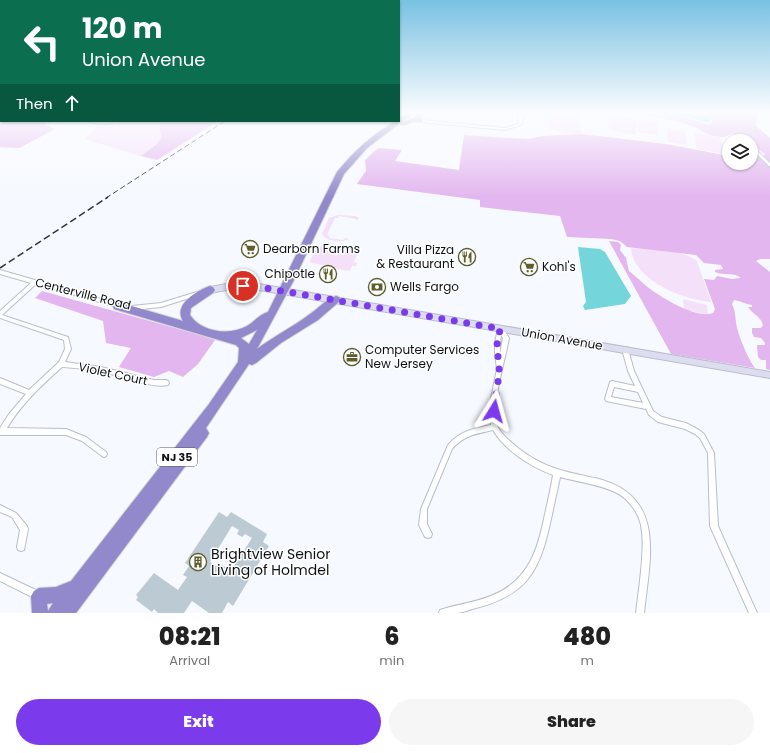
<!DOCTYPE html>
<style>
:root{--surface:#fff;--page:#f6f6f6;--text:#222;--muted:#767676;--accent:#7c3aed}
body{margin:0;font-family:Poppins,sans-serif;background:var(--page);color:var(--text);height:100vh;display:flex;flex-direction:column;font-size:15px;white-space:nowrap}
*{box-sizing:border-box;margin:0}
p{font-size:13px;color:var(--muted)}
.icon{flex:none;width:22px;height:22px;fill:none;stroke:currentColor;stroke-width:2;stroke-linecap:round;stroke-linejoin:round}
.map{position:relative;height:613px;overflow:hidden}
.side{display:flex;flex-direction:column;background:var(--surface);flex:1}
.side>*{flex:none}
.hud{position:absolute;left:0px;top:0px;width:400px;height:122px;box-shadow:0 1px 3px #0004;background:#0b6e4f;color:#fff;overflow:hidden}
.tools{position:absolute;left:722px;top:134px;display:grid;gap:8px}
.tools a{display:grid;place-items:center;width:36px;height:36px;border-radius:50%;background:var(--surface);box-shadow:0 1px 3px #0004;font-size:20px}
.pin{position:absolute;display:grid;place-items:center;width:34px;height:34px;color:#fff;margin:-17px;border:2px solid #fff;border-radius:50%;box-shadow:0 1px 4px #0007}
.me{position:absolute;width:44px;margin:-22px;rotate:8deg;stroke-linejoin:round;filter:drop-shadow(0 0 3px #0008)}
.turn{display:flex;align-items:center;gap:14px;height:84px;padding:0 16px;font-size:18px}
.turn .icon{width:52px;height:52px;stroke-width:2.5}
.turn b{display:block;font-size:28px;line-height:34px}
.then{display:flex;align-items:center;height:38px;padding:0 16px;background:#0003;gap:8px;font-size:15px}
.eta{display:flex;justify-content:space-evenly;align-items:center;height:68px;text-align:center}
.eta b{font-size:24px;font-weight:800;line-height:28px}
.primary-button{display:flex;gap:8px;margin-top:auto;padding:8px 16px}
.primary-button a{flex:1;height:46px;border-radius:24px;background:var(--accent);color:#fff;font-size:16px;font-weight:800;line-height:46px;text-align:center}
.primary-button a+a{background:var(--page);color:var(--text)}
.map>svg:first-child{display:block}
.green{fill:#f5e0fa}
.forest{fill:#e3b6ef}
.water{fill:#74d5da}
.building{fill:#bccbd3;fill-rule:evenodd}
.lines{fill:none;stroke-linecap:round;stroke-linejoin:round}
.street-casing{stroke:#b7bfcc;stroke-width:2}
.secondary-casing{stroke:#b7bfcc;stroke-width:2}
.highway-casing{stroke:#d4d4d5;stroke-width:2}
.street{fill:#fff;fill-rule:evenodd}
.secondary{fill:#dedcf0;fill-rule:evenodd}
.highway{fill:#9289cd;fill-rule:evenodd}
.rail-far1{stroke:#32353a;stroke-width:1;stroke-dasharray:5.5 3;stroke-linecap:butt}
.rail{stroke:#32353a;stroke-width:1.5;stroke-dasharray:7 3.5;stroke-linecap:butt}
.route{stroke:#7c3aed;stroke-width:7;stroke-dasharray:0 12.6}
.labels{text-anchor:middle;stroke-width:3;stroke-linejoin:round;paint-order:stroke}
.shield{fill:#fff;stroke:#56585b;stroke-width:1}
.shield-label{font-size:11px;font-weight:bold;fill:#0e1015}
.poi-label{font-size:12px;fill:#0e1015;stroke:#fff;text-anchor:start}
.street-label{font-size:12px;fill:#0e1015;stroke:#fff}
.near-poi-label{font-size:14px;fill:#0e1015;stroke:#fff;text-anchor:start}
</style>
<div class="map">
<svg width="770" height="613" viewBox="0 0 770 613">
<rect width="100%" height="100%" fill="#f6f9ff"/>
<!-- green -->
<path class="green" d="M549,112H578L581,134L549,130Z
M611,115L636,119V135L610,130Z
M638,119L657,122L658,135L639,132Z
M103,121H159L161,138L157,144L141,156L84,139Z
M667,128L685,132L687,145L668,142Z
M694,133L721,137L725,154L697,149Z
M338,215L356,216L359,218L357,221L356,219L339,216L338,218H335L327,235L330,236L329,238L343,240L345,238L349,239C342,243 326,242 322,234L329,218Z
M323,245L359,249L354,262L357,263L356,266H352L350,271L330,268V266L311,263L310,261L315,250Z
M631,248C652,250 681,249 697,261L711,302C683,300 633,280 631,248Z
M683,299L707,305L708,315L684,309Z"/>
<!-- forest -->
<path class="forest" d="M0,112L1,121H47L45,124L55,129L19,148L0,147Z
M631,112H668L708,124L712,122L711,119L701,112H760L756,119V126L770,138V259H760L756,261L770,272V370L766,369V360H761L758,357L757,345H765V343L761,338L754,337L752,333V328H761L763,325C761,316 752,314 748,307H752V305C745,304 740,301 734,300L732,304C736,312 735,319 737,328C740,339 748,359 755,368L671,354L609,241L618,242L621,245L620,250L626,258L629,271C637,277 644,285 653,291C666,300 698,319 713,313L715,309L704,279L714,280L717,276L732,279L741,278C735,272 724,276 715,272V270L723,269L721,265L704,263L696,255L627,247L620,241L611,239L567,237L560,216L480,207V200L357,184L366,171L365,160L378,148L402,150L395,161L459,170L464,135L528,139L543,136L582,134L666,144L729,156V163H751V156L766,155L751,144V141H747L732,134L723,137L714,136L705,133L697,128L680,122Z
M159,121H218L157,160L141,156L157,144L161,138Z
M42,291L200,335L215,340L198,364L183,377L169,371L154,377L119,367L131,348L106,343L103,321L35,298Z"/>
<!-- water -->
<path class="water" d="M671,112H700L710,119V122H705Z
M578,247L600,249L605,252L631,296L625,304L585,310L583,306L586,302Z"/>
<!-- building -->
<path class="building" d="M219,512L227,517L231,512L267,534L263,542L269,546L233,606L228,602L222,613H209L192,601L184,613H158L154,609L152,612L136,600L138,597L136,595L154,573L178,590L187,577L183,575L189,566L185,563ZM232,526L239,530L237,534L242,537L245,534L252,538L231,571L219,563L216,566L210,562Z"/>
<g class="lines">
<!-- street casing -->
<g class="street-casing">
<path id="street" d="M516,112H520L523,120L521,125L505,130L420,122L418,121L420,120L505,128L518,124L519,120Z
M88,121L110,122L112,123L110,124H97Z
M739,138H741L746,141H741L739,140Z
M751,145L770,163V166H769L751,148Z
M0,270L122,305V307L120,308L36,284L2,315L68,337L71,349L65,362L101,367L154,380H166L168,381L169,383L168,385C152,389 119,375 102,372C89,369 75,368 62,367C41,386 22,403 7,428L66,429L86,437L106,452L107,454L106,456L104,457L102,456L82,441L66,435H0V428L9,414L26,394L0,384V378L29,390L59,362L65,349L64,340L0,318V311L31,283L0,274Z
M200,291L202,292V294L161,307L132,310L130,309L129,308L130,307L132,306L161,303Z
M501,327L503,328L509,338C505,362 491,402 497,425C500,434 514,445 522,451C547,469 566,472 595,478C667,495 650,557 644,613H636C638,595 641,577 642,558C643,547 643,536 641,525C638,512 628,498 615,492C598,484 578,482 560,477C558,488 555,499 553,510C548,533 543,560 528,579C514,596 493,604 472,609C468,611 462,612 458,613C452,613 445,613 439,613L440,610L443,609C460,604 477,602 493,595C529,580 538,549 545,514C548,501 551,488 553,475C532,467 505,451 493,430C476,434 464,435 452,449L427,509V524L432,534L431,537L428,538L425,537L419,525L421,509L448,445C460,431 474,428 491,425L490,414V403L497,369L495,353V343L497,333L499,328ZM501,335L503,338L500,354V343Z
M623,347H627L628,349L634,371L653,411L662,417L686,423L699,430L704,434L713,451L714,453L718,526L757,613H749L710,526L708,453L700,438L695,434L685,429L658,422L649,415L646,409L606,401L605,399L610,382L612,381L635,386L628,371L622,349ZM614,387L638,392L643,403L611,397Z
M0,505L16,513L27,526L28,529L24,550L21,551L18,550L17,547L20,530L12,517L0,512Z
M0,573L42,593L43,596L42,599L39,600L36,599L0,581Z"/>
</g>
<!-- secondary casing -->
<g class="secondary-casing">
<path id="secondary" d="M232,283L259,284L770,372V378L259,290L232,289L210,293L207,290L210,287Z"/>
</g>
<!-- highway casing -->
<g class="highway-casing">
<path id="highway" d="M410,112H418L402,122L414,118L418,112H425L421,118L423,121L422,122H413L405,125H401L400,123L396,126L367,148L344,174L294,280L257,349C274,336 293,327 310,314C319,308 325,300 336,296L339,297L341,300L318,320L281,343L256,363L252,365L249,364L206,428L209,433L207,437L76,613H32L31,596L34,591L39,588L56,587L71,581L209,404L238,362L239,348L236,345L114,309L113,306L114,303L118,302L183,321C173,305 196,291 210,286L213,287L215,290L213,293L191,308L190,315C201,332 229,336 247,326C254,322 260,314 268,312L337,172C353,152 372,135 395,121H399V118ZM257,330L249,344L241,338ZM53,603L48,611L47,604Z"/>
</g>
<!-- street -->
<use href="#street" class="street"/>
<!-- secondary -->
<use href="#secondary" class="secondary"/>
<!-- highway -->
<use href="#highway" class="highway"/>
<!-- rail-far1 -->
<path class="rail-far1" d="M106,198L225,121"/>
<!-- rail -->
<path class="rail" d="M0,268L108,197"/>
</g>
<!-- sky -->
<linearGradient id="sky" x2="0" y2="1"><stop stop-color="#79c1e2"/><stop offset="0.57" stop-color="#fbfcff"/><stop offset="1" stop-color="#fbfcff" stop-opacity="0"/></linearGradient>
<rect width="770" height="198" fill="url(#sky)"/>
<g class="lines">
<!-- route -->
<path class="route" d="M243,286L259,287L300,294L501,329C493,342 500,358 499,373C498,385 495,398 494,411"/>
</g>
<!-- icons -->
<defs>
<g id="supermarket-ring" transform="scale(0.9)"><circle r="9.5" fill="#fff" stroke="#5d5e2b" stroke-width="1.5"/><path d="M-6-5.5h2.5l.6 2H6L4.5 2H-2.5L-4.4-4H-6ZM-1.5 3.2a1.3 1.3 0 1 0 .1 0ZM3 3.2a1.3 1.3 0 1 0 .1 0Z" fill="#5d5e2b"/></g>
<g id="restaurant-ring" transform="scale(0.9)"><circle r="9.5" fill="#fff" stroke="#5d5e2b" stroke-width="1.5"/><path d="M-5-6h1v4h1v-4h1v4h1v-4h1v5L-1.5 .5V6h-2V.5L-5-1ZM5-6V6H3V1.5H1.5Q1.5-4 5-6Z" fill="#5d5e2b"/></g>
<g id="bank-ring" transform="scale(0.9)"><circle r="9.5" fill="#fff" stroke="#5d5e2b" stroke-width="1.5"/><path d="M-6-4H6V4H-6ZM0-2.3a2.3 2.3 0 1 0 0 4.6a2.3 2.3 0 1 0 0-4.6Z" fill="#5d5e2b"/></g>
<g id="office-ring" transform="scale(0.9)"><circle r="9.5" fill="#fff" stroke="#5d5e2b" stroke-width="1.5"/><path d="M-6-3h4V-5.5h4V-3h4V5H-6ZM-1-4.5V-3h2v-1.5ZM-6 0V1H6V0Z" fill="#5d5e2b"/></g>
<g id="building-ring" transform="scale(0.9)"><circle r="9.5" fill="#fff" stroke="#5d5e2b" stroke-width="1.5"/><path d="M-4-6H4V6H1V3H-1V6H-4ZM-2.5-4.3h1.7v1.8h-1.7ZM.8-4.3h1.7v1.8H.8ZM-2.5-1h1.7V.8h-1.7ZM.8-1h1.7V.8H.8Z" fill="#5d5e2b"/></g>
</defs>
<g fill-rule="evenodd">
<use href="#supermarket-ring" x="250" y="249"/>
<use href="#restaurant-ring" x="467" y="257"/>
<use href="#supermarket-ring" x="529" y="267"/>
<use href="#restaurant-ring" x="328" y="274"/>
<use href="#bank-ring" x="377" y="287"/>
<use href="#office-ring" x="352" y="357"/>
<use href="#building-ring" x="198" y="562"/>
</g>
<g class="labels">
<!-- shield labels -->
<rect class="shield" x="157" y="448" width="40" height="18" rx="3"/>
<g class="shield-label">
<text x="177" y="461">NJ 35</text>
</g>
<!-- poi labels -->
<g class="poi-label">
<text x="263" y="253">Dearborn Farms</text>
<text x="454" y="254" text-anchor="end">Villa Pizza<tspan x="454" dy="14">&amp; Restaurant</tspan></text>
<text x="542" y="271">Kohl's</text>
<text x="315" y="278" text-anchor="end">Chipotle</text>
<text x="390" y="291">Wells Fargo</text>
<text x="365" y="354">Computer Services<tspan x="365" dy="14">New Jersey</tspan></text>
</g>
<!-- street labels -->
<g class="street-label">
<text transform="translate(83 294) rotate(14)" y="4">Centerville Road</text>
<text transform="translate(562 339) rotate(10)" y="4">Union Avenue</text>
<text transform="translate(113 374) rotate(12)" y="4">Violet Court</text>
</g>
<!-- near-poi labels -->
<g class="near-poi-label">
<text x="211" y="559">Brightview Senior<tspan x="211" dy="16">Living of Holmdel</tspan></text>
</g>
</g>
</svg>
<div class="tools">
<a><svg class="icon" aria-label="layers" viewBox="0 0 24 24"><path d="M12 4l9 5-9 5-9-5zM3 14l9 5 9-5"/></svg></a>
</div>
<div class="pin" style="left:243px;top:286px;background:#d93025"><svg class="icon" aria-label="arrive" viewBox="0 0 24 24"><path d="M6 21V4h12l-3 4 3 4H6"/></svg></div>
<svg class="me" style="left:494px;top:411px" viewBox="-20 -20 40 40"><path d="M0-17L14 15 0 8-14 15z" fill="#7c3aed" stroke="#fff" stroke-width="4"/></svg>
<div class="hud">
<div class="turn"><svg class="icon" aria-label="left" viewBox="0 0 24 24"><path d="M17 20v-9H6M10 6l-5 5 5 5"/></svg><div><b>120 m</b>Union Avenue</div></div>
<div class="then">Then<svg class="icon" aria-label="ahead" viewBox="0 0 24 24"><path d="M12 20V5M6 11l6-6 6 6"/></svg></div>
</div>
</div>
<section class="side">
<div class="eta">
<div><b>08:21</b><p>Arrival</p></div>
<div><b>6</b><p>min</p></div>
<div><b>480</b><p>m</p></div>
</div>
<div class="primary-button"><a>Exit</a><a>Share</a></div>
</section>
